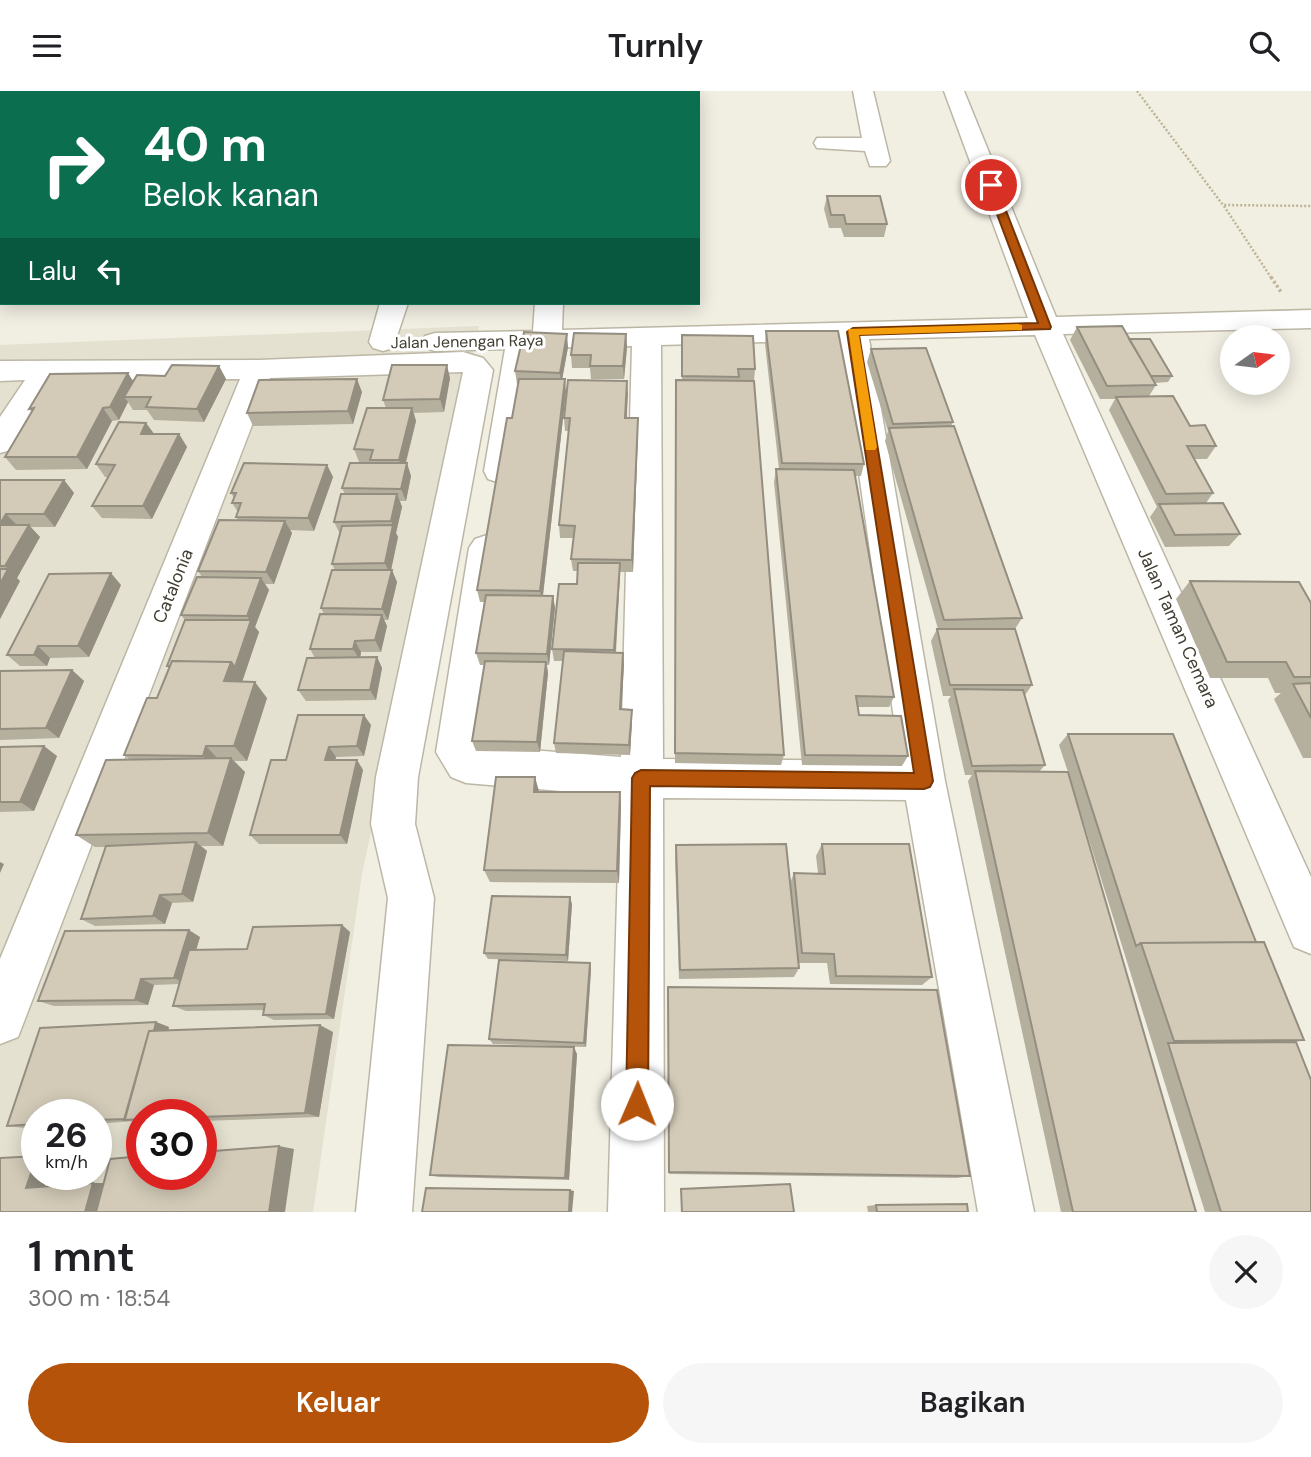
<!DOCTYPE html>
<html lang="id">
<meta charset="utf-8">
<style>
:root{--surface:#fff;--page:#f6f6f6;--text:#202124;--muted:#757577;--accent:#b45309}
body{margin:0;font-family:"DM Sans",sans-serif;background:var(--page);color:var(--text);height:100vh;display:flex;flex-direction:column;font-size:26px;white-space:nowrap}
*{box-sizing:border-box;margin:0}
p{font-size:23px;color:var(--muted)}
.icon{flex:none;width:38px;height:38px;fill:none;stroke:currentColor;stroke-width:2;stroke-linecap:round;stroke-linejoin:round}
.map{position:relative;height:1121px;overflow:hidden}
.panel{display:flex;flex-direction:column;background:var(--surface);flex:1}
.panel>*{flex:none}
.banner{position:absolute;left:0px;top:0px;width:700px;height:214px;box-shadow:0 4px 18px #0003;background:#0b6e4f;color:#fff;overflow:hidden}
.needle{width:46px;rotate:76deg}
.controls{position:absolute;left:1220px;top:234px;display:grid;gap:14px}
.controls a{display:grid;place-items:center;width:70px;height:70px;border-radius:50%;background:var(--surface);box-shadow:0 4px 18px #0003;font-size:35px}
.speed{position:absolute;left:21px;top:1008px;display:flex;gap:14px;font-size:35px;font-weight:700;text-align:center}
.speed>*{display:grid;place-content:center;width:91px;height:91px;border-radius:50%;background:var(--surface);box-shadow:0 4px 18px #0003;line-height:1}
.speed small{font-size:18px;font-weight:400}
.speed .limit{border:10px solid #d22;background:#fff;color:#111}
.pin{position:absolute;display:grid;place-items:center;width:60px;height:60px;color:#fff;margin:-30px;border:4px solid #fff;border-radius:50%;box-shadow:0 2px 7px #0007}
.me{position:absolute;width:77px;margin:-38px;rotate:1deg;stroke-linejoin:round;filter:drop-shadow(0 0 5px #0008)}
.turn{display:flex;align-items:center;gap:24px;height:147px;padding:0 28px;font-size:32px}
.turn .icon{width:91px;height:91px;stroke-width:2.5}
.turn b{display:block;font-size:49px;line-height:60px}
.then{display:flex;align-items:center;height:66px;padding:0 28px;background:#0003;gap:14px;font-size:26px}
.round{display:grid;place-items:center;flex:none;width:74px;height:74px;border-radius:37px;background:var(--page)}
.head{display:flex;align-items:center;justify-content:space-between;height:119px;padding:0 28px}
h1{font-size:42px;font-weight:600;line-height:52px}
.primary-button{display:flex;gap:14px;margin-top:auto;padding:14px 28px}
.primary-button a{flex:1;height:80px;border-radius:42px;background:var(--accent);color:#fff;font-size:28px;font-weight:600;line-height:80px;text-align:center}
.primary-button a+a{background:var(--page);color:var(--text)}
header{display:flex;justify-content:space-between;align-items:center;height:91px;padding:0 28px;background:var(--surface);font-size:32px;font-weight:600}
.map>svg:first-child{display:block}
.residential{fill:#e5e1d0;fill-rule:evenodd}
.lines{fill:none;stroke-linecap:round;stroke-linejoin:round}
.minor-casing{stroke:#bcb7a5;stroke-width:3}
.path-far1{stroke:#beb496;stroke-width:2.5;stroke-dasharray:2 2;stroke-linecap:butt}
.path{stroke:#beb496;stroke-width:3.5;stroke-dasharray:2.5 2.5;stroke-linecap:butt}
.minor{fill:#fff;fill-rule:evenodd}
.wall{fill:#b5af9e}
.shaded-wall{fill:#948e81}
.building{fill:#d3cbb8;stroke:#948e81;stroke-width:2}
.route{fill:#b45309;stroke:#753606;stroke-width:2}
.slow{fill:#f59e0b}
.labels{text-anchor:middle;stroke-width:6;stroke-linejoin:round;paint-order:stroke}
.far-street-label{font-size:16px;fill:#423e33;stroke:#fff}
.street-label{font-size:18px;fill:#423e33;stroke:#fff}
</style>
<header><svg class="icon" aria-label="menu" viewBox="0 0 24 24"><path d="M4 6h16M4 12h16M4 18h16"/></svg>Turnly<svg class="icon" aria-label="search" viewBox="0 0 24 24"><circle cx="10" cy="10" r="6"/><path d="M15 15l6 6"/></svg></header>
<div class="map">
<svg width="1311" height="1121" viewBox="0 0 1311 1121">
<rect width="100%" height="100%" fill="#f1eee2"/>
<!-- residential -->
<path class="residential" d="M479,235L362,783L313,1121H0V254ZM37,1024H96V1083H37ZM142,1024H201V1083H142Z"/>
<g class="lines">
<!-- minor casing -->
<g class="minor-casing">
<path id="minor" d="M526,0H546L547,2H525Z
M853,0H873L890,70L886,75H870L865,60L817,57L814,52L817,47H862Z
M944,0H964L1056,226L1311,219V237L1063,243L1311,786V863L1294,856L1035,244L869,248L945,690L1034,1121H978L906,709L663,707L664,1121H608L620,705L466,692L451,686L436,661L469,457L475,448L487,444L499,448L505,457L478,655L621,666L632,255L534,257L516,380L512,388L500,392L488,388L484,380L505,258L435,260L425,257L421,251L425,245L435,242L533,240L535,212H563L562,239L1028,227ZM840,249L900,670L663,668L661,254Z
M0,3H2L0,17Z
M380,212H408L393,257L383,260L373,257L369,251Z
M463,261L483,267L493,279L418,686L415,733L434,807L412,1121H356L388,807L371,733L376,686L463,281L270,287L25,928L18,946L0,953V868L240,288L55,289L11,359L0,362V326L25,289L0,290V270L259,269Z"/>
</g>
<!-- path-far1 -->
<path class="path-far1" d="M1137,0L1223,114L1311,115
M1224,115L1272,188"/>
<!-- path -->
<path class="path" d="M1271,186L1281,201"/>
<!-- minor -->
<use href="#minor" class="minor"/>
</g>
<!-- wall -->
<path class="wall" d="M0,15H2V47H0Z
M827,105L887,133L884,146H844L841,137H829L824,118Z
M2,176V212H50L48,214H0V178Z
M1077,236L1129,248L1172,285L1168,291L1154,292L1156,294L1149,305L1216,355L1207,368H1194L1213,402L1206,412L1240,443L1229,455L1165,456L1150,426L1157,416L1109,319L1115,308H1100L1070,249Z
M766,240L864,373L861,385H855L894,606L889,616H858L859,624L908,665L902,675L802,674L774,391L776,378H779L765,253Z
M626,243L627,256L624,288H591L590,277H572L571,264Z
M682,244L755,278L754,290L784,664L781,674L675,672L676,302L682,289Z
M568,256L562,288L566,301L543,505H553L555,517L549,574H547L548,582L540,661L476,660L472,650L484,574H480L476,562L484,511H480L477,499L518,293H517L515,280Z
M871,258L953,331L951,335L1022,527L1015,538L1032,594L1025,604L1045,674L1039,681H1068L1059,654L1068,643L1256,851L1304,949L1296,951L1311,1121H1205L1070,688L1196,1121H1061L968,690L972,684H965L948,609L951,605H943L931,550L937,538H938L885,350L888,340L867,271Z
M219,275L226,288L204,331L154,329L147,319H133L128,311L119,329L112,330L87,378L16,379L5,366L32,321L29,318L128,282L133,291Z
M450,287L444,321L414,322L416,330L406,372L411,385L406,410H400L402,416L396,442L398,446L391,479L397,491L388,529H384L387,535L381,561H361L360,566H377L382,577L376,609L306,610L298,599L315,567L310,558L324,523L321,517L335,479L332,473L340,443L334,431L345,403L342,397L371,372L359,371L354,358L386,317L383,309Z
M627,290V327L638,340L633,481H620L616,562L624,573L621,619L632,630L630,664L556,662L554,652L563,570H554L552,558L577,493L578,480H573L571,468L574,447H560L559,434L569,340H565L564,327Z
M362,301L353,333L253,335L247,322Z
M146,332L154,343H179L187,356L152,428L102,427L92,415L108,386H105L96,373Z
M327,374L333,386L314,440L290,439L292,442L274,493H265L269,499L255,536L259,541L242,591L267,607L247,670H234L245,681L223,755H201L207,760L193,811L172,812L165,833L95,835L81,828L105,756H95L76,744L129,668L124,664L157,607L169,578L167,575L185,529L181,524L202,486L198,480L238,429L236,426L238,421L232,412L234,407L231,402Z
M0,389H64L74,402L55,436H30L40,446L17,487L20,490L0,528Z
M1190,490L1311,512V667H1303L1274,608L1281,602H1275L1268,587H1210L1176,508Z
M121,494L89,566L50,567L47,575H20L7,564Z
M72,579L84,590L59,647L0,649V580Z
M371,634L364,665L336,666L335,669H357L363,679L347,753H259L250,744L286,669Z
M0,656L57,665L34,720L0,721Z
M620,701L621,715L619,792L490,791L484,779Z
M822,753L932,886L922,894L830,893L827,872H799V877L794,886L679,888L675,767L676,754L790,792L794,782H818L816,765Z
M572,813L568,870L488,868L484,862Z
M342,834L350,841L334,928L274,929L263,924L264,919L186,920L173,915L179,893L154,894L148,914L54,915L38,910L200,846L196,859L247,858Z
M590,872L591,878L586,956L493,953L489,948Z
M668,904L970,1085L957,1087L669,1083Z
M156,931L169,936L168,940L333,941L319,1026L201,1030V1024H142V1032L134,1030L96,1033V1024H37V1036L25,1037L7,1035Z
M577,963L569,1089L439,1086L430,1084Z
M876,1114L968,1121H868L867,1115Z"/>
<!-- shaded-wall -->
<path class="shaded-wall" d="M567,243L568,256L561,295L560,282Z
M626,243L627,256L624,288L623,275Z
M447,274L450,287L444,321L440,308Z
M219,275L226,288L204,331L197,318Z
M128,282L136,295L124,306L128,311L119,329L110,316Z
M357,288L362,301L353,333L348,320Z
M565,288L566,301L542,512L540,500Z
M627,290L628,303L626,340L625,327Z
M103,317L112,330L87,378L77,366Z
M412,317L416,330L403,382L399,369Z
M638,327V340L633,481L632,469Z
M146,332L155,344L141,343Z
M179,343L187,356L152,428L143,415Z
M407,372L411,385L406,410L401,398Z
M327,374L333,386L314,440L308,427Z
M64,389L74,402L55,436L44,423Z
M397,403L402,416L396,442L398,446L390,484L385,472L393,435L391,430Z
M6,423L18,435L0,434Z
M285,430L292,442L274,493L266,481Z
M29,434L40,446L17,487L5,475Z
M620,472V484L615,571L614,559Z
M8,478L20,490L0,528V493Z
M392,479L397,491L388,529L382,518Z
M111,482L121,494L89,566L78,555Z
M261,487L269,499L255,536L259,541L237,606L224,590L231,571L250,530L247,525Z
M553,505L555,517L549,574L547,563Z
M382,524L387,535L381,561L375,549Z
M355,550L361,561L360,569L353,558Z
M38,555L50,567L47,575L34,564Z
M623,562L624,573L621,629L620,618Z
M377,566L382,577L376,609L370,599Z
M546,571L548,582L540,661L537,651Z
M72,579L84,590L59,647L46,637Z
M255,591L267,607L247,670L234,655Z
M632,619V630L630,664L629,654Z
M364,624L371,634L364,665L357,655Z
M44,655L57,665L34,720L20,711Z
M206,655L220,670L217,679L203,665Z
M329,656L336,666L332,679L325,669Z
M231,667L245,681L223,755L208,742Z
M357,669L363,679L347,753L340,744Z
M535,686L539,700L534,701Z
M620,701L621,715L619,792L617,780Z
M196,751L207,760L193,811L182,803Z
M0,771L4,773L0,782Z
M160,804L172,812L165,833L153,825Z
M570,806L572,813L568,870L566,864Z
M342,834L350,841L334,928L326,923Z
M189,839L200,846L186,893L174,887Z
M590,872L591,878L586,956L584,952Z
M141,888L154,894L148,914L135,909Z
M156,931L169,936L146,1024L130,1027Z
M320,934L333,941L319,1026L305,1022Z
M574,956L577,963L569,1089L565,1087Z
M279,1055L294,1058L285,1121H269Z
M37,1065V1083H49L44,1098L26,1097Z
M93,1092H109L102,1121H85Z
M570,1099L574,1100L572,1121H569Z"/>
<!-- building -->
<path class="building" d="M24,0H56L54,2H22Z
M0,15H2V35H0Z
M827,105H880L887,133H846L844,124H831Z
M2,176V201H0V178Z
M1122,235L1156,294L1107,295L1077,236Z
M766,240H838L864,373L782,372Z
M524,241L567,243L560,282L515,280Z
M574,242L626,243L623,275H590L591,264H571Z
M682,244L753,245L755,278H738L739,286L682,285Z
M1129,248H1150L1172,285H1151Z
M926,257L953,331L893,333L871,258Z
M172,274L219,275L197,318L146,316L151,306H124L137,284L165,285Z
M392,274H447L440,308L383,309Z
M128,282L110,316L103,317L77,366H5L34,317L29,318L50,283Z
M357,288L348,320L247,322L259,289Z
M519,288H565L540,500L477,499L507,327H512Z
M568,289L627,290L625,327H638L632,469L571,468L575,435L559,434L570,327H564Z
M676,289L754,290L784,664L675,662Z
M1173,305L1190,335L1205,334L1216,355H1187L1213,402L1166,403L1116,306Z
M367,317H412L399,369H370L373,359L354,358Z
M119,331L146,332L141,343H179L143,415H92L115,374L96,373Z
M954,335L1022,527L944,529L889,337Z
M244,372L327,374L308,427L236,426L241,412H232L236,402H231Z
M350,372H407L401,398L342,397Z
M776,378L854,379L894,606L856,605L859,624L901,625L908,665L805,664Z
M0,389H64L44,423H6L0,433Z
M341,403H397L391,430L334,431Z
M1223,412L1240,443L1175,444L1159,413Z
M219,429L285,430L266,481L198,480Z
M0,434H29L5,475H0Z
M393,434L385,472L332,473L342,435Z
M578,472H620L614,559L552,558L559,493H577Z
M0,478H8L0,493Z
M332,479H392L382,518L321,517Z
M111,482L78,555H38L34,564H7L49,483Z
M197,486L261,487L247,525L181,524Z
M1190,490L1299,491L1311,512V586H1294L1286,571H1227Z
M486,504L553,505L547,563L476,562Z
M320,523L382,524L375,549L355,550L353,558H310Z
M185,529H251L235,576L231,571L172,570L170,575H167Z
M937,538H1015L1032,594H950Z
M564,560L623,562L620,618L632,619L629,654L554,652Z
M377,566L370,599H298L307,567Z
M172,570L231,571L224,590L255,591L234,655H206L203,665L124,664L147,607H157Z
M485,570L546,571L537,651L472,650Z
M72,579L46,637L0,638V580Z
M1311,592V627L1293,593Z
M954,598L1023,599L1045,674L972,675Z
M298,624H364L357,655L329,656L325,669H357L340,744H250L271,669H286Z
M1068,643H1173L1256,851L1141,852L1136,855Z
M44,655L20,711H0V656Z
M231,667L208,742L76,744L106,669Z
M975,680L1068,681L1196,1121H1073Z
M496,686H535L534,701H620L617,780L484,779Z
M196,751L182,803L160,804L153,825L81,828L106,755Z
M786,753L799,877L680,879L676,754Z
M822,753H909L932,886L836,885L834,863L802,862L794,782L825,783Z
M492,805L570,806L566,864L484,862Z
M342,834L326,923L263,924L265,913L173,915L189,859L247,858L253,836Z
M189,839L174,887L141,888L135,909L38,910L65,840Z
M1264,851L1304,949L1174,950L1141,852Z
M499,869L590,872L584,952L489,948Z
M668,896L937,899L970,1085L669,1081Z
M156,931L154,940H149L125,1028L96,1029V1024H37V1033L7,1035L40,937Z
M320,934L305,1022L201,1026V1024H142V1028L124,1029L149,940Z
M1296,951L1311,989V1121H1221L1168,952Z
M448,954L574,956L565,1087L430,1084Z
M279,1055L269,1121H96L110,1068L142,1065V1083H201V1061Z
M37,1065L26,1097L93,1092L85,1121H0V1067Z
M790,1093L794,1121H682L681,1098Z
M426,1097L570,1099L569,1121H422Z
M967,1113L968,1121H877L876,1114Z"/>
<!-- route -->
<path class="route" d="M991,91L996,94L1051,236L1050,238L859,244L933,690L930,696L924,698L650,695L648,1013L645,1020L637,1023L630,1020L626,1013L632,687L635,682L641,679L914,682L847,241L853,237L1038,232L986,94Z"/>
<!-- slow -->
<path class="slow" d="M1018,233L1022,234V239L859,244L877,356L875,359H866L848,238Z"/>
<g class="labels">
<!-- far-street labels -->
<g class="far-street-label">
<text transform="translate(467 250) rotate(-1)" y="6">Jalan Jenengan Raya</text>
</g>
<!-- street labels -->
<g class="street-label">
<text transform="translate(173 495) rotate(-68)" y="6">Catalonia</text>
<text transform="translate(1178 537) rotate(66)" y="6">Jalan Taman Cemara</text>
</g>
</g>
</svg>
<div class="controls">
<a><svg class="needle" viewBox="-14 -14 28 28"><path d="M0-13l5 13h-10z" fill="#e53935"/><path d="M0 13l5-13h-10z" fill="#757577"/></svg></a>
</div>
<div class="speed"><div>26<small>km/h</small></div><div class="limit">30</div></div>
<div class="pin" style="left:991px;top:94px;background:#d93025"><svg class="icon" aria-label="arrive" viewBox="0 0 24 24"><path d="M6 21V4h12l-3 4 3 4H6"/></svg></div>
<svg class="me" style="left:637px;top:1013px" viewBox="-20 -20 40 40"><circle r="19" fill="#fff"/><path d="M0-13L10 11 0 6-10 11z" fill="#b45309"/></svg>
<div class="banner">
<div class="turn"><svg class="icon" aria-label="right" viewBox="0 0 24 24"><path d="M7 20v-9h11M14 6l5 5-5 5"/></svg><div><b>40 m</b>Belok kanan</div></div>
<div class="then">Lalu<svg class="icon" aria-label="left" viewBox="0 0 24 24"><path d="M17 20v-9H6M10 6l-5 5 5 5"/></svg></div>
</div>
</div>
<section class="panel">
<div class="head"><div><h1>1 mnt</h1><p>300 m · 18:54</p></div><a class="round"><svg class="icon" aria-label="close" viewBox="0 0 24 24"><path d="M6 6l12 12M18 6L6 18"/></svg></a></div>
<div class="primary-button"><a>Keluar</a><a>Bagikan</a></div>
</section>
